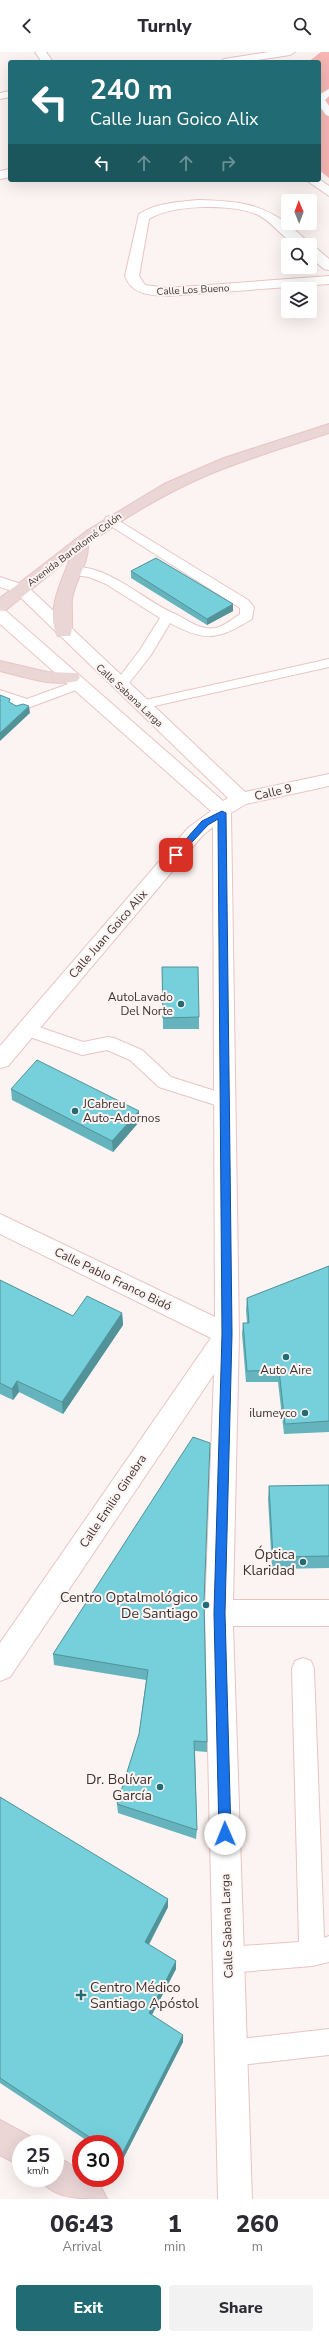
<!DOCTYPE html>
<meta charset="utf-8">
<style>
:root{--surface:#fff;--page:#f2f2f3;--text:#2b2b33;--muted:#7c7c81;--accent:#216c74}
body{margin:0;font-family:"Nunito Sans",sans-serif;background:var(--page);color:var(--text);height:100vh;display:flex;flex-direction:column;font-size:15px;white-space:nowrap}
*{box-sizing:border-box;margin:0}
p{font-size:13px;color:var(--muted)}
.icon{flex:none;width:22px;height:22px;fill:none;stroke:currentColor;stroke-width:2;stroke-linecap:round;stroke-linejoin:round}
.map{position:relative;height:2147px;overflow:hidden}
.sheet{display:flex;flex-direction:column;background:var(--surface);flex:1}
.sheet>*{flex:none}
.guide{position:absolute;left:8px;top:8px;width:313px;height:122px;border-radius:4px;box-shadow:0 4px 16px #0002;background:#216c74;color:#fff;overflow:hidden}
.needle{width:26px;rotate:359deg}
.buttons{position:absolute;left:281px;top:142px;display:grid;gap:8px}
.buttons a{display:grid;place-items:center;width:36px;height:36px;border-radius:4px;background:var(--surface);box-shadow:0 4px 16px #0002;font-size:20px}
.speed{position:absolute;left:12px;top:2083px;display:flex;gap:8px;font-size:20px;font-weight:700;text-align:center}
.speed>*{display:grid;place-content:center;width:52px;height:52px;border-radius:50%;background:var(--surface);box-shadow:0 4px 16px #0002;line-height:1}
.speed small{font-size:10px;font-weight:400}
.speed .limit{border:6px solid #d22;background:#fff;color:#111}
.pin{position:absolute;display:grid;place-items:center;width:34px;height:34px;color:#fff;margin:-17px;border-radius:8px;box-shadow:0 2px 6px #0006}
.me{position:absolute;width:44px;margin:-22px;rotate:359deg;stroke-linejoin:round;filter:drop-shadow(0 0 3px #0008)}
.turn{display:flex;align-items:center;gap:14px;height:84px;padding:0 16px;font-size:18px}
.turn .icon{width:52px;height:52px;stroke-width:2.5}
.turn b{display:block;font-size:28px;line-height:34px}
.lanes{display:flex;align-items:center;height:38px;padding:0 16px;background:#0003;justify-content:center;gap:20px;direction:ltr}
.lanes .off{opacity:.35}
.eta{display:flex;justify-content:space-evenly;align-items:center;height:68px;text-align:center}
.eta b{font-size:24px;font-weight:800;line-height:28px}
.cta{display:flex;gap:8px;margin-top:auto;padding:8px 16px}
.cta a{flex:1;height:46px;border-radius:4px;background:var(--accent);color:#fff;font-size:16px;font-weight:800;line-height:46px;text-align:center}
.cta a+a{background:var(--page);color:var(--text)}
header{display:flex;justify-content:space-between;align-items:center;height:52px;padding:0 16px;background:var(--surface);font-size:18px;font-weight:800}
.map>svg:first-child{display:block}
.green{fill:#f6b4b2}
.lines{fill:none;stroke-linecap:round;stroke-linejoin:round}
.lane-casing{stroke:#e9c4c3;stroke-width:2}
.street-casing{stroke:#e9c4c3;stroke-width:2}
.secondary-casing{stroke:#e9c4c3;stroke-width:2}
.lane{fill:#fff;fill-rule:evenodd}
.street{fill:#fff;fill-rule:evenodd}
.secondary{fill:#ebd6d6;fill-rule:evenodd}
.wall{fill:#65b3bc}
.shaded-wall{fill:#529299}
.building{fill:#75d0db;stroke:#529299}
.route{fill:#1a73e8;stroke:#114b97}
.poi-dot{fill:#216c74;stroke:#fcf4f3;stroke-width:1.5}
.labels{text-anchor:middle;stroke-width:4;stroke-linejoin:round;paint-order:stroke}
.far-street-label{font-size:10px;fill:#3f3130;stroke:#fcf4f3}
.street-label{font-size:12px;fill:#3f3130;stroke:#fcf4f3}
.poi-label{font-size:12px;fill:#3f3130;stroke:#fcf4f3;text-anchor:end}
.near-poi-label{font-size:14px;fill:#3f3130;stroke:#fcf4f3;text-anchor:end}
</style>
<header><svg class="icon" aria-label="back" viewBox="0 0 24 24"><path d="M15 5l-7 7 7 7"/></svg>Turnly<svg class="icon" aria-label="search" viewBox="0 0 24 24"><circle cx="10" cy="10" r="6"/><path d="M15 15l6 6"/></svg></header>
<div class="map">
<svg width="329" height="2147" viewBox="0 0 329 2147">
<rect width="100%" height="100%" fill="#fcf4f3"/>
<!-- green -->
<path class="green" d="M321,0H329V126L319,118V10H308Z"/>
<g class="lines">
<!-- lane casing -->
<g class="lane-casing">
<path id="lane" d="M329,37V44L325,48L329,54V64L326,63L319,53V43Z
M111,464L248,548L254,555L252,567C219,587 206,591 170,571L151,603L125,636H115L113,633L140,598L160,566L106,532L89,525L68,522L66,519L68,516C102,508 142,547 171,560C186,566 198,579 216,576C224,574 233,567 240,562V556L106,471L105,468L106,465Z
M329,607V615L141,657L134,653L141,649Z
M79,628L86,632L84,635L17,660L10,656L14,652L0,647V638L27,647Z
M27,971L83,990L108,985L114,986L142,998L171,1025L231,1044L234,1049L231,1054L225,1056L159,1035L130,1008L107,998L82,1003L21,982L18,977L21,972Z
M303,1606L311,1609L314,1617L324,1886L329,1884V1910L312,1914L228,1921L219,1917L215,1908L219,1899L228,1895L299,1890L292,1617L295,1609Z
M329,1977V2003L231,2014L222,2010L218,2001L222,1992L231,1988Z"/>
</g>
<!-- street casing -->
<g class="street-casing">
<path id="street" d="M35,0H46L53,10H42Z
M269,0H295L290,3L245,10H219L224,7Z
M10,39V45L0,47V41Z
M10,117V125L0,127V119Z
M319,127L329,134V144L306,128Z
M198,148C238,149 264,151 295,178C300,183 306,187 310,193C308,193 299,194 296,193C285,188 273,171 260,164C236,151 172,152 149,167L139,224L145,233L167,236L329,224V232L167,244C150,243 132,243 125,224L139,162C156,151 177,150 198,148Z
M310,194L315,195L329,207V218L324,217L310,205Z
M0,525L27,534L245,740L329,722V734L246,752L231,761L239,1282L233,1548H329V1574H233L252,2147H218L205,1561L214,1322L10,1625L0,1629V1591L211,1286L0,1182V1162L215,1265L213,775L202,784L8,1014L0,1016V994L188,776L211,759L0,572V558L6,559L223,749L228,746L15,540L0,535Z"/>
</g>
<!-- secondary casing -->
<g class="secondary-casing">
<path id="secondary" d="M329,372V381C287,395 244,407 203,425C162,443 124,466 88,492C89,511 75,528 72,547C71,556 74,578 70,584H58C44,563 63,525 71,505L6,558L0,559V546L88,478L164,432L224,406Z
M0,609L47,620L77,621L80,625L77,629C52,635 25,625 0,619Z
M0,2068L33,2086L35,2092H21V2114L0,2103Z
M55,2106L67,2110L81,2121V2126C95,2126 102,2135 107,2147C82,2147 51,2147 40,2126H55Z"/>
</g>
<!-- lane -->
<use href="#lane" class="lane"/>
<!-- street -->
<use href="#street" class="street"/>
<!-- secondary -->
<use href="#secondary" class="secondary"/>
</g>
<!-- wall -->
<path class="wall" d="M131,519L233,559L207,573L131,526Z
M162,915L199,965V977H163Z
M11,1037L139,1059V1070L113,1100L12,1048Z
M329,1214V1380L284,1382L278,1330H246L242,1282L243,1271H247L246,1258L247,1246Z
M0,1228L73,1264L122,1261L123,1273L63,1362L19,1340L13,1348L0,1342Z
M329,1433V1516L272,1517L268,1447L269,1434Z
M204,1550L207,1690V1700L195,1699L197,1778L196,1787L118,1761L117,1752L139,1682L146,1628L54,1613L53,1602Z
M0,1745L168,1855L149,1893L176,1917L152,1963L183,1990L121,2111L115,2107V2092H92L0,2031Z"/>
<!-- shaded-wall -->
<path class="shaded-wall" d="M233,552V559L207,573V567Z
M29,654L30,661L0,689V681Z
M139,1059V1070L113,1100L112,1089Z
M122,1261L123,1273L63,1362L62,1350Z
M17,1329L19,1340L13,1348L12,1337Z
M168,1847V1855L145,1899V1890Z
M176,1909V1917L149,1968V1961Z
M183,1983V1990L121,2111L120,2106Z"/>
<!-- building -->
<path class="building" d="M156,506L233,552L207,567L131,519Z
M0,643L10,647L9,650L16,654L23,652L29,654L0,681Z
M162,915H198L199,965L163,966Z
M37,1008L139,1059L112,1089L11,1037Z
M329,1214V1369L285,1372L279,1318L247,1319L243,1271H249L247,1246Z
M0,1228L73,1264L87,1244L122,1261L62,1350L17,1329L12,1337L0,1331Z
M193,1385L210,1391L204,1550L207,1690L194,1689L197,1778L117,1752L139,1682L148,1618L53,1602Z
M329,1433V1504L273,1505L269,1434Z
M0,1745L168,1847L145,1890L176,1909L149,1961L183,1983L120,2106L115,2102V2092H100L0,2026Z"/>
<!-- route -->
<path class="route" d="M222,759L226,761L232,1282L225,1561L231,1782L229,1786L225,1788L221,1786L219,1782L214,1561L222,1282L218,767L208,773L178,805L172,803L202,769Z"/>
<!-- markers -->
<g class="poi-dot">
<circle cx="181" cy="952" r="4"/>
<circle cx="75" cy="1059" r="4"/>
<circle cx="286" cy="1305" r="4"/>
<circle cx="305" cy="1361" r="4"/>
<circle cx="303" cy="1510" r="4"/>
<circle cx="206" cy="1553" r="4"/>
<circle cx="160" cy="1735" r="4"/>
<path d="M79 1937h4v4h4v4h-4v4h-4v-4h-4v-4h4z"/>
</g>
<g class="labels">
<!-- far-street labels -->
<g class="far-street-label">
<text transform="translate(193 237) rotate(-3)" y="4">Calle Los Bueno</text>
<text transform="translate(74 497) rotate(-37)" y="4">Avenida Bartolomé Colón</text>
<text transform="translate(130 643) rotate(43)" y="4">Calle Sabana Larga</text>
</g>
<!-- street labels -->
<g class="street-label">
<text transform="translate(273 740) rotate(-13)" y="4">Calle 9</text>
<text transform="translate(108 882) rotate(-49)" y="4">Calle Juan Goico Alix</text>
<text transform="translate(113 1227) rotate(26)" y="4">Calle Pablo Franco Bidó</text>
<text transform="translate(113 1449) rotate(-56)" y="4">Calle Emilio Ginebra</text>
<text transform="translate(227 1874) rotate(-92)" y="4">Calle Sabana Larga</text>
</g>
<!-- poi labels -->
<g class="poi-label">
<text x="173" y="949">AutoLavado<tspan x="173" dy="14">Del Norte</tspan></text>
<text x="83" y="1056" text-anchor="start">JCabreu<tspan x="83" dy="14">Auto-Adornos</tspan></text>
<text x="286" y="1322" text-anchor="middle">Auto Aire</text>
<text x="297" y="1365">ilumeyco</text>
</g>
<!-- near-poi labels -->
<g class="near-poi-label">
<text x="295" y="1507">Óptica<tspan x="295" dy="16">Klaridad</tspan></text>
<text x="198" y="1550">Centro Optalmológico<tspan x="198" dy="16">De Santiago</tspan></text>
<text x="152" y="1732">Dr. Bolívar<tspan x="152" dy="16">García</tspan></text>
<text x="90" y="1940" text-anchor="start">Centro Médico<tspan x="90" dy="16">Santiago Apóstol</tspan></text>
</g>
</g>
</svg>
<div class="buttons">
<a><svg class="needle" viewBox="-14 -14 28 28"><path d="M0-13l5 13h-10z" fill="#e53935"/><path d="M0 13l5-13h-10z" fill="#7c7c81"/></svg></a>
<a><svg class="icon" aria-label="search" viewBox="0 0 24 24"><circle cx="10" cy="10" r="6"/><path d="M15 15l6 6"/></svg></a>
<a><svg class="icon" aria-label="layers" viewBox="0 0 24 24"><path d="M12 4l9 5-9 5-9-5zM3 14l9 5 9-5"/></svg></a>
</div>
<div class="speed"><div>25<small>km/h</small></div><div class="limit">30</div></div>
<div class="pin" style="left:176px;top:803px;background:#d93025"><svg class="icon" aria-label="arrive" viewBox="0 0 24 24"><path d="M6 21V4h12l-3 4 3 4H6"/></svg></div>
<svg class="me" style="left:225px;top:1782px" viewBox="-20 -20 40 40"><circle r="19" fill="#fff"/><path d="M0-13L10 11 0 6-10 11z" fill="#1a73e8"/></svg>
<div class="guide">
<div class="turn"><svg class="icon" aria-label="left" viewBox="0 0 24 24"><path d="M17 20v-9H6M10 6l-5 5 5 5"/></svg><div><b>240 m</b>Calle Juan Goico Alix</div></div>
<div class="lanes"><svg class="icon" aria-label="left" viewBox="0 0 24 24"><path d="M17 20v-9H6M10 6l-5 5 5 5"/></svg><svg class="icon off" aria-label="ahead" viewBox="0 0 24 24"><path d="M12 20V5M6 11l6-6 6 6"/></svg><svg class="icon off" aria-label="ahead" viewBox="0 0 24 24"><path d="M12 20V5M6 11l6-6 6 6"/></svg><svg class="icon off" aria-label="right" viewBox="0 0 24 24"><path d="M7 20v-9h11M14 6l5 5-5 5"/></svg></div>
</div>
</div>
<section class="sheet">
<div class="eta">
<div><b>06:43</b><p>Arrival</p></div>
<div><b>1</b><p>min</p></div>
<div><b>260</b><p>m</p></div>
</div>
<div class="cta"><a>Exit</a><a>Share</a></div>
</section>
